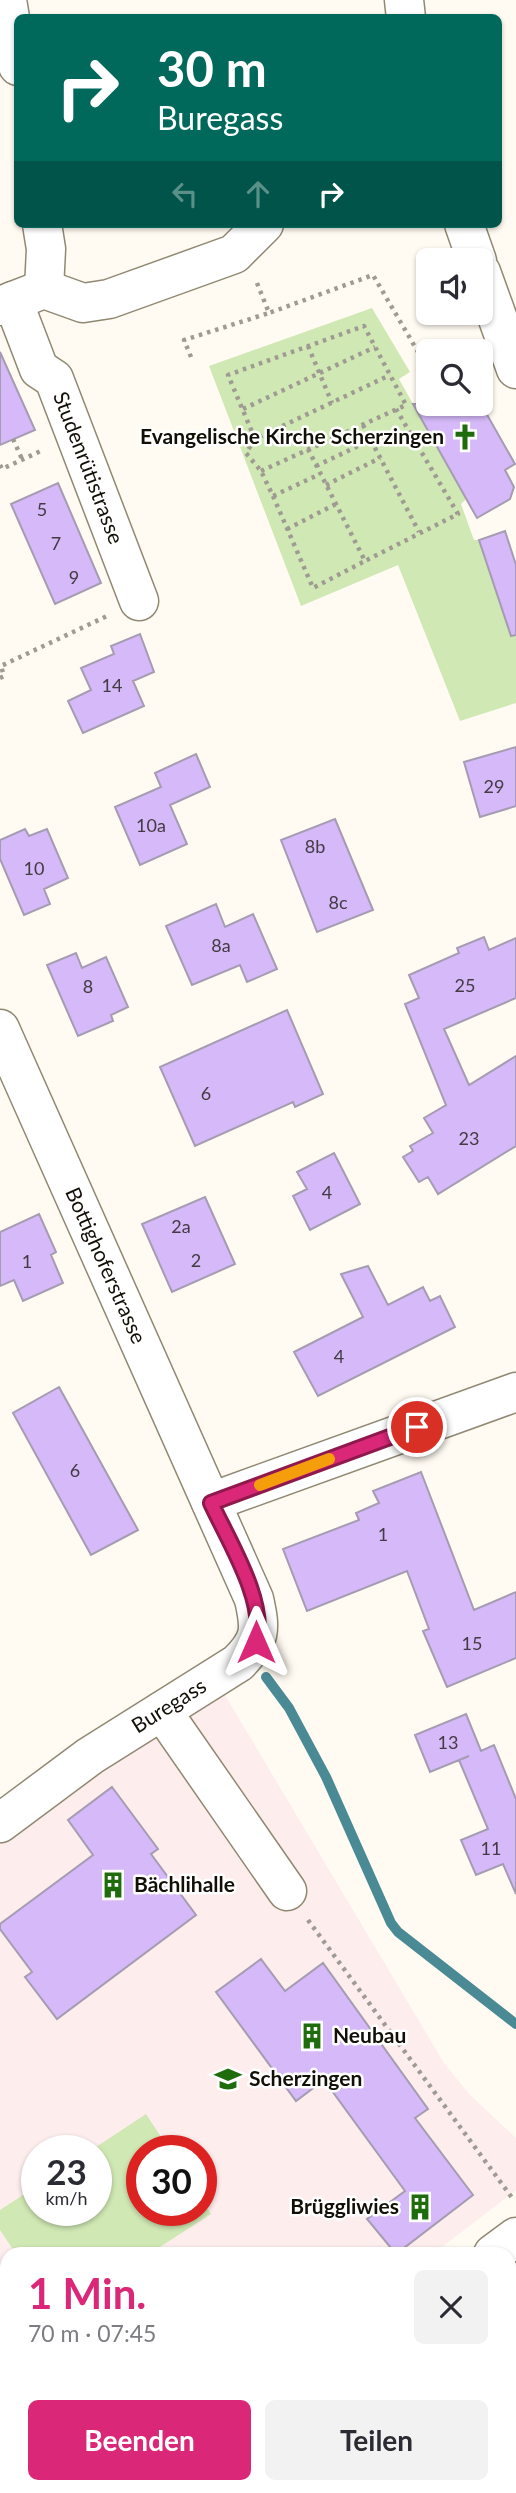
<!DOCTYPE html>
<html lang="de">
<meta charset="utf-8">
<style>
:root{--surface:#fff;--page:#f2f2f3;--text:#2b2b33;--muted:#7c7c81;--accent:#db2777}
body{margin:0;font-family:Lato,sans-serif;background:var(--page);color:var(--text);height:100vh;display:flex;flex-direction:column;font-size:26px;white-space:nowrap}
*{box-sizing:border-box;margin:0}
p{font-size:23px;color:var(--muted)}
.icon{flex:none;width:38px;height:38px;fill:none;stroke:currentColor;stroke-width:2;stroke-linecap:round;stroke-linejoin:round}
.map{position:relative;flex:1;overflow:hidden}
.details{position:absolute;left:0px;top:2247px;width:516px;height:247px;display:flex;flex-direction:column;background:var(--surface);border-radius:21px 21px 0 0;box-shadow:0 2px 5px #0004}
.details>*{flex:none}
.guide{position:absolute;left:14px;top:14px;width:488px;height:214px;border-radius:10px;box-shadow:0 2px 5px #0004;background:#00695c;color:#fff;overflow:hidden}
.tools{position:absolute;left:416px;top:248px;display:grid;gap:14px}
.tools a{display:grid;place-items:center;width:77px;height:77px;border-radius:10px;background:var(--surface);box-shadow:0 2px 5px #0004;font-size:35px}
.speed{position:absolute;left:21px;top:2135px;display:flex;gap:14px;font-size:35px;font-weight:700;text-align:center}
.speed>*{display:grid;place-content:center;width:91px;height:91px;border-radius:50%;background:var(--surface);box-shadow:0 2px 5px #0004;line-height:1}
.speed small{font-size:18px;font-weight:400}
.speed .limit{border:10px solid #d22;background:#fff;color:#111}
.pin{position:absolute;display:grid;place-items:center;width:60px;height:60px;color:#fff;margin:-30px;border:4px solid #fff;border-radius:50%;box-shadow:0 2px 7px #0007}
.me{position:absolute;width:77px;margin:-38px;rotate:0deg;stroke-linejoin:round;filter:drop-shadow(0 0 5px #0008)}
.turn{display:flex;align-items:center;gap:24px;height:147px;padding:0 28px;font-size:32px}
.turn .icon{width:91px;height:91px;stroke-width:2.5}
.turn b{display:block;font-size:49px;line-height:60px}
.lanes{display:flex;align-items:center;height:66px;padding:0 28px;background:#0003;justify-content:center;gap:35px;direction:ltr}
.lanes .off{opacity:.35}
.round{display:grid;place-items:center;flex:none;width:74px;height:74px;border-radius:10px;background:var(--page)}
.summary{display:flex;align-items:center;justify-content:space-between;height:119px;padding:0 28px}
h1{font-size:42px;font-weight:700;line-height:52px;color:var(--accent)}
.cta{display:flex;gap:14px;margin-top:auto;padding:14px 28px}
.cta a{flex:1;height:80px;border-radius:10px;background:var(--accent);color:#fff;font-size:28px;font-weight:700;line-height:80px;text-align:center}
.cta a+a{background:var(--page);color:var(--text)}
.map>svg:first-child{display:block}
.education{fill:#fdeded;fill-rule:evenodd}
.green{fill:#d0e8b4}
.lines{fill:none;stroke-linecap:round;stroke-linejoin:round}
.stream{stroke:#4a8a94;stroke-width:10}
.building{fill:#d5b9f8;stroke:#a59cb2;stroke-width:2}
.minor-casing{stroke:#908872;stroke-width:41}
.major-casing{stroke:#908872;stroke-width:41}
.path{stroke:#9f9b92;stroke-width:4.5;stroke-dasharray:3.5 5;stroke-linecap:butt}
.minor{stroke:#fff;stroke-width:38}
.major{stroke:#fff;stroke-width:38}
.route-casing{stroke:#8e194d;stroke-width:18}
.route{stroke:#db2777;stroke-width:12}
.slow{stroke:#f59e0b;stroke-width:12}
.labels{text-anchor:middle;stroke-width:5;stroke-linejoin:round;paint-order:stroke}
.number-label{font-size:18px;fill:#433a43}
.poi-label{font-size:21px;font-weight:bold;fill:#120f07;stroke:#fff;text-anchor:start}
.street-label{font-size:21px;fill:#120f07;stroke:#fff}
</style>
<div class="map">
<svg width="516" height="2493" viewBox="0 0 516 2493">
<rect width="100%" height="100%" fill="#fffbf2"/>
<!-- education -->
<path class="education" d="M222,1690L444,2063L470,2095L516,2138V2190L433,2254H7V2487L0,2490V1836ZM37,2151H96V2210H37ZM142,2151H201V2210H142Z"/>
<!-- green -->
<path class="green" d="M372,308L410,372L399,379L466,499L461,504L474,540H479L504,617L516,613V703L460,721L398,565L301,606L209,366Z
M146,2114L170,2151H142V2210H201V2199L211,2214L149,2254H16L0,2230V2210L37,2186V2210H96V2151H90Z"/>
<g class="lines">
<!-- stream -->
<path class="stream" d="M266,1677L289,1708L326,1777L391,1923L398,1932L516,2024"/>
</g>
<!-- building -->
<path class="building" d="M0,352L35,430L0,445Z
M413,404H481L515,464L505,470L514,487L510,499L477,518Z
M58,483L101,583L55,604L11,504Z
M505,531L516,565V635L511,636L479,540Z
M140,634L154,672L133,681L144,706L83,733L68,701L91,690L81,668L114,654L111,646Z
M516,747V806L480,817L464,762Z
M196,754L210,787L170,805L187,844L140,865L115,807L161,787L155,773Z
M335,819L373,910L317,932L281,840Z
M25,829L29,836L47,829L68,878L44,889L50,904L24,915L0,859V840Z
M216,904L225,927L253,914L277,969L247,982L240,965L192,985L166,926Z
M484,937L489,950L516,938V998L444,1029L469,1085L516,1056V1146L438,1194L428,1177L419,1182L403,1157L413,1151L410,1146L433,1133L424,1118L446,1105L405,1004L419,998L409,975L459,953L457,948Z
M76,953L82,968L106,957L128,1007L111,1015L113,1021L78,1036L47,965Z
M287,1010L323,1094L295,1107L293,1102L195,1146L160,1067Z
M334,1153L360,1204L310,1230L293,1196L307,1189L297,1172Z
M205,1197L235,1264L172,1292L142,1224Z
M39,1214L56,1252L51,1255L63,1283L23,1301L14,1280L0,1286V1232Z
M368,1266L388,1305L423,1287L430,1301L440,1296L455,1327L318,1396L294,1352L363,1317L341,1274Z
M59,1387L138,1530L91,1555L13,1413Z
M421,1472L474,1610L516,1592V1658L447,1687L423,1631L429,1629L407,1571L307,1611L283,1549L359,1520L356,1513L379,1503L373,1491Z
M466,1714L481,1751L494,1745L516,1799V1894L503,1864L476,1875L461,1840L488,1829L459,1760L469,1756L430,1772L415,1735Z
M112,1787L158,1849L151,1854L196,1915L57,2019L25,1977L32,1972L0,1929V1924L93,1855L68,1820Z
M261,1959L285,1991L323,1963L428,2109L415,2118L473,2195L396,2254L367,2219L405,2191L324,2080L296,2101L216,1992Z"/>
<g class="lines">
<!-- minor casing -->
<g class="minor-casing">
<g id="minor">
<path d="M7,0L18,66"/>
<path d="M42,224L46,249L44,289"/>
<path id="s1" d="M13,301L39,369L54,379L139,601"/>
<path d="M0,306L44,289L83,303L109,299L234,254L264,224"/>
<path id="s2" d="M0,1029L254,1599C261,1630 261,1640 238,1663L90,1756L0,1823"/>
<path d="M211,1502L516,1392"/>
<path d="M162,1711L287,1891"/>
<path d="M509,2309L516,2321"/>
<path d="M116,2487L117,2493"/>
<path d="M242,2487L247,2493"/>
</g>
</g>
<!-- major casing -->
<g class="major-casing">
<path id="major" d="M404,0L406,18
M464,224L477,261
M481,272L516,369
M493,2254L516,2237
M72,2493L84,2487"/>
</g>
<!-- path -->
<path class="path" d="M257,283L269,313L373,275L421,357L437,346L467,343
M308,346L332,403
M191,357L184,340L269,313
M421,357L426,363
M243,409L375,347
M363,425L419,532
M13,439L22,459
M255,439L246,453L261,471L273,496L320,474
M308,449L365,561L458,514L396,409
M0,465L2,469L43,450
M316,466L371,440
M261,471L406,405L364,326L228,375L255,439L390,375
M326,485L380,458
M273,496L313,588L365,561
M287,529L336,504
M0,678L4,676L1,666L107,616
M308,1920L513,2199"/>
<!-- minor -->
<use href="#minor" class="minor"/>
<!-- major -->
<use href="#major" class="major"/>
</g>
<g class="lines">
<!-- route casing -->
<g class="route-casing">
<path id="route" d="M256,1642C267,1602 228,1540 211,1503L417,1427"/>
</g>
<!-- route -->
<use href="#route" class="route"/>
<!-- slow -->
<path class="slow" d="M260,1485L329,1459"/>
</g>
<!-- icons -->
<defs>
<g id="church-bare" transform="scale(2.1)"><path d="M-1.2-6h2.4v3.5h3.3v2.4h-3.3V6h-2.4V-.1h-3.3v-2.4h3.3Z" fill="#1f6c0c" stroke="#fff" stroke-width="2.5" paint-order="stroke"/></g>
<g id="building-bare" transform="scale(2.1)"><path d="M-4-6H4V6H1V3H-1V6H-4ZM-2.5-4.3h1.7v1.8h-1.7ZM.8-4.3h1.7v1.8H.8ZM-2.5-1h1.7V.8h-1.7ZM.8-1h1.7V.8H.8Z" fill="#1f6c0c" stroke="#fff" stroke-width="2.5" paint-order="stroke"/></g>
<g id="school-bare" transform="scale(2.1)"><path d="M0-5L7-2L0 1L-7-2ZM-4 1L0 2.5L4 1V4Q0 6-4 4Z" fill="#1f6c0c" stroke="#fff" stroke-width="2.5" paint-order="stroke"/></g>
</defs>
<g fill-rule="evenodd">
<use href="#church-bare" x="465" y="437"/>
<use href="#building-bare" x="113" y="1885"/>
<use href="#building-bare" x="312" y="2036"/>
<use href="#school-bare" x="228" y="2079"/>
<use href="#building-bare" x="420" y="2207"/>
</g>
<g class="labels">
<!-- number labels -->
<g class="number-label">
<text x="42" y="516">5</text>
<text x="56" y="550">7</text>
<text x="74" y="584">9</text>
<text x="112" y="692">14</text>
<text x="494" y="793">29</text>
<text x="151" y="832">10a</text>
<text x="315" y="853">8b</text>
<text x="34" y="875">10</text>
<text x="338" y="909">8c</text>
<text x="221" y="952">8a</text>
<text x="465" y="992">25</text>
<text x="88" y="993">8</text>
<text x="206" y="1100">6</text>
<text x="469" y="1145">23</text>
<text x="327" y="1199">4</text>
<text x="181" y="1233">2a</text>
<text x="196" y="1267">2</text>
<text x="27" y="1268">1</text>
<text x="339" y="1363">4</text>
<text x="75" y="1477">6</text>
<text x="383" y="1541">1</text>
<text x="472" y="1650">15</text>
<text x="448" y="1749">13</text>
<text x="491" y="1855">11</text>
</g>
<!-- poi labels -->
<g class="poi-label">
<text x="444" y="444" text-anchor="end">Evangelische Kirche Scherzingen</text>
<text x="134" y="1892">Bächlihalle</text>
<text x="333" y="2043">Neubau</text>
<text x="249" y="2086">Scherzingen</text>
<text x="399" y="2214" text-anchor="end">Brüggliwies</text>
</g>
<!-- street labels -->
<g class="street-label">
<text dy="7" stroke="none"><textPath href="#s1" startOffset="186">Studenrütistrasse</textPath></text>
<text dy="7" stroke="none"><textPath href="#s2" startOffset="259">Bottighoferstrasse</textPath></text>
<text transform="translate(169 1706) rotate(-32)" y="7">Buregass</text>
</g>
</g>
</svg>
<div class="tools">
<a><svg class="icon" aria-label="sound" viewBox="0 0 24 24"><path d="M4 9h4l5-4v14l-5-4H4zM17 9q2 3 0 6"/></svg></a>
<a><svg class="icon" aria-label="search" viewBox="0 0 24 24"><circle cx="10" cy="10" r="6"/><path d="M15 15l6 6"/></svg></a>
</div>
<div class="speed"><div>23<small>km/h</small></div><div class="limit">30</div></div>
<div class="pin" style="left:417px;top:1427px;background:#d93025"><svg class="icon" aria-label="arrive" viewBox="0 0 24 24"><path d="M6 21V4h12l-3 4 3 4H6"/></svg></div>
<svg class="me" style="left:256px;top:1642px" viewBox="-20 -20 40 40"><path d="M0-17L14 15 0 8-14 15z" fill="#db2777" stroke="#fff" stroke-width="4"/></svg>
<div class="guide">
<div class="turn"><svg class="icon" aria-label="right" viewBox="0 0 24 24"><path d="M7 20v-9h11M14 6l5 5-5 5"/></svg><div><b>30 m</b>Buregass</div></div>
<div class="lanes"><svg class="icon off" aria-label="left" viewBox="0 0 24 24"><path d="M17 20v-9H6M10 6l-5 5 5 5"/></svg><svg class="icon off" aria-label="ahead" viewBox="0 0 24 24"><path d="M12 20V5M6 11l6-6 6 6"/></svg><svg class="icon" aria-label="right" viewBox="0 0 24 24"><path d="M7 20v-9h11M14 6l5 5-5 5"/></svg></div>
</div>
<section class="details">
<div class="summary"><div><h1>1 Min.</h1><p>70 m · 07:45</p></div><a class="round"><svg class="icon" aria-label="close" viewBox="0 0 24 24"><path d="M6 6l12 12M18 6L6 18"/></svg></a></div>
<div class="cta"><a>Beenden</a><a>Teilen</a></div>
</section>
</div>
